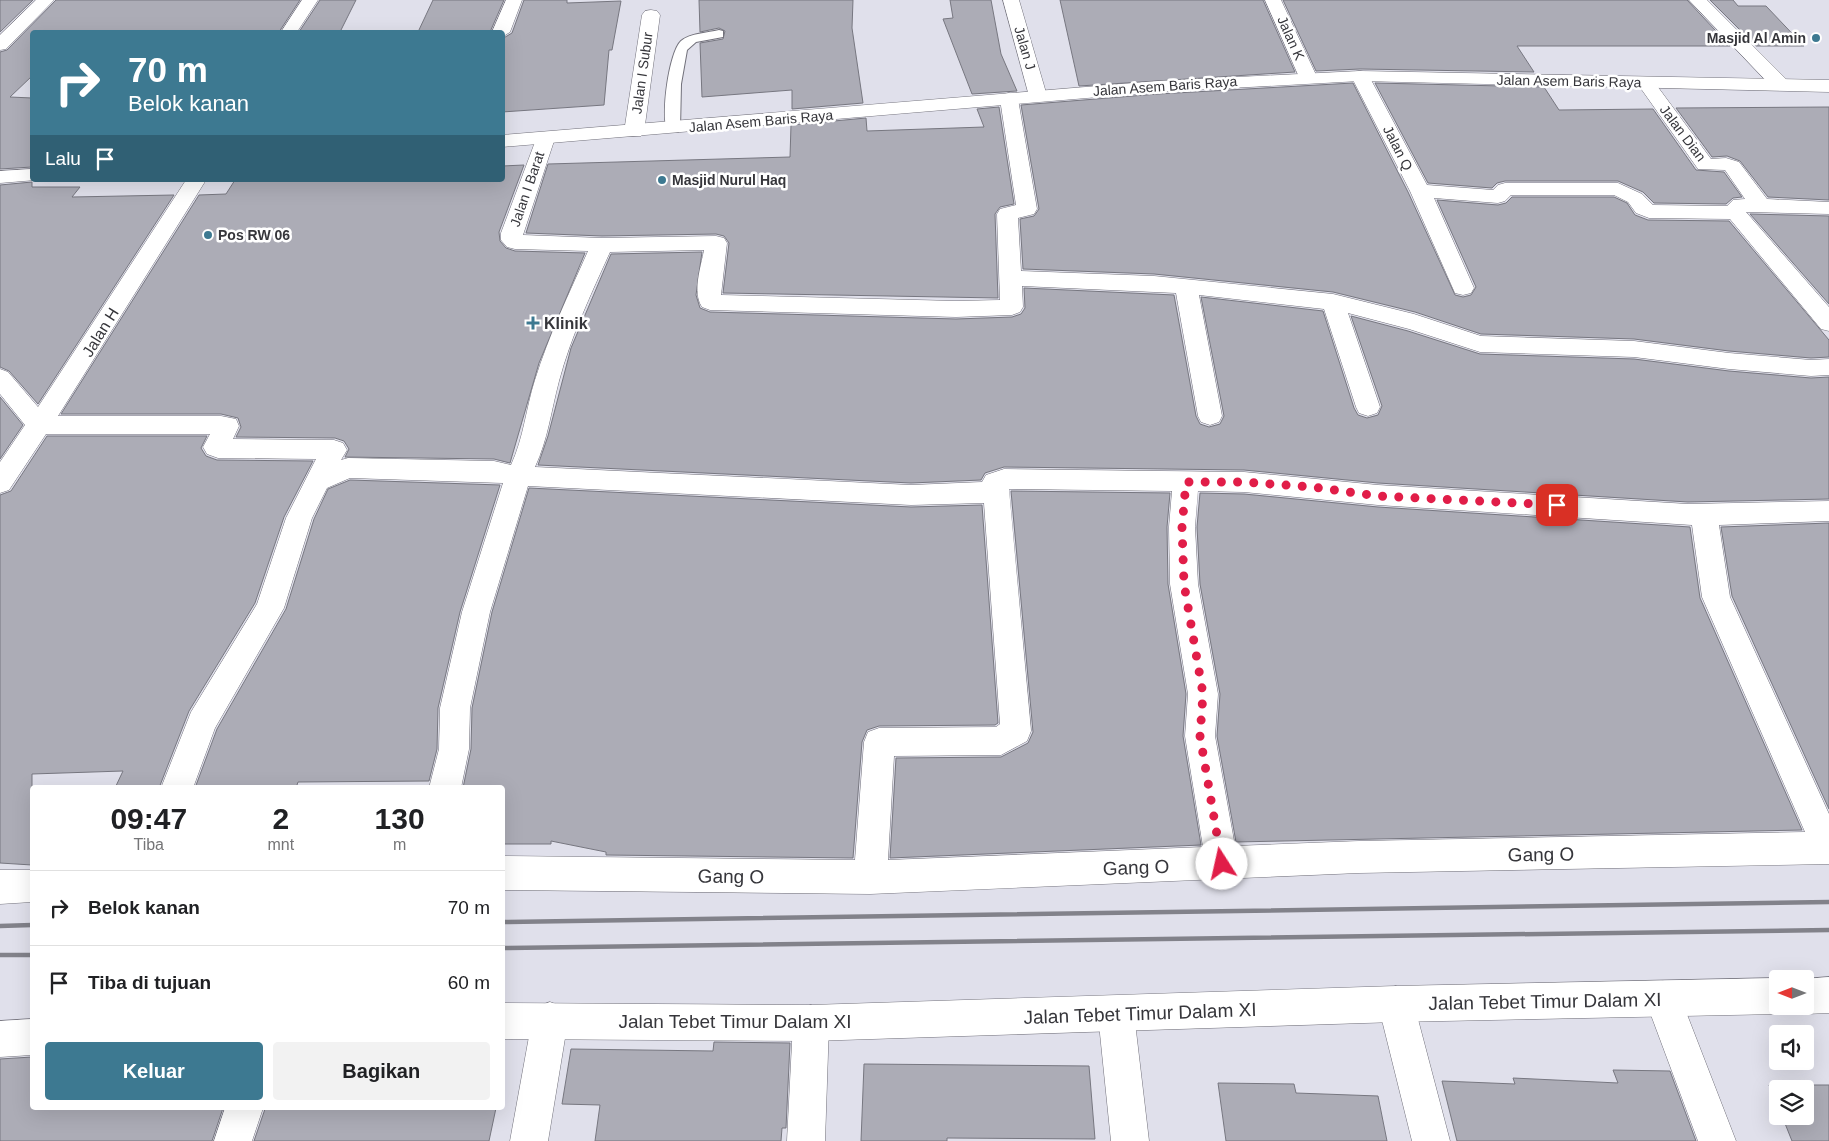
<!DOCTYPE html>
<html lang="id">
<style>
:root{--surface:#fff;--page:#f2f2f2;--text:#202124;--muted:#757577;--line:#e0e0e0;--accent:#3d7991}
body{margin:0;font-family:Helvetica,sans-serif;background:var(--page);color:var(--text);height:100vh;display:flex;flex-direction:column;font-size:19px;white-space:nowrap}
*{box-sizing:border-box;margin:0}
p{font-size:16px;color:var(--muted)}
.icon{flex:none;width:28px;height:28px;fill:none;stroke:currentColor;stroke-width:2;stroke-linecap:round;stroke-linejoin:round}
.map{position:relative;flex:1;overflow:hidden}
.drawer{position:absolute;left:30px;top:785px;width:475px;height:325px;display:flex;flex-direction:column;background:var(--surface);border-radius:5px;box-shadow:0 5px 20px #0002}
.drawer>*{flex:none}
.hud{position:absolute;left:30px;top:30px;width:475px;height:152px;border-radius:5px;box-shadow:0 5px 20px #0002;background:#3d7991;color:#fff;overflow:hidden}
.needle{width:32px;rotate:270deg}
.tools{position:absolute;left:1769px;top:970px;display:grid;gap:10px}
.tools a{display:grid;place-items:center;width:45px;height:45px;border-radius:5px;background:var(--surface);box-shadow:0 5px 20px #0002;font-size:25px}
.pin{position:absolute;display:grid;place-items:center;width:42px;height:42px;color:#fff;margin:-21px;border-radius:10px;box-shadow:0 2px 8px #0006}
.me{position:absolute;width:55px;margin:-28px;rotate:350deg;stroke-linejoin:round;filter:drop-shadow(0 0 4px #0008)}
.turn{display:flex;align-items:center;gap:18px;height:105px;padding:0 15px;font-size:22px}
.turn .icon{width:65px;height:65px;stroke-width:2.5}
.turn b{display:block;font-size:35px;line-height:42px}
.then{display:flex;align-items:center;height:48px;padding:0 15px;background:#0003;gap:10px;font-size:19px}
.eta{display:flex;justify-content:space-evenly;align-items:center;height:85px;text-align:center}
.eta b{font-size:30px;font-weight:700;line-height:35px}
.button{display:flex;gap:10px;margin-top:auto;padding:10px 15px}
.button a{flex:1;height:58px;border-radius:5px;background:var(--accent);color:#fff;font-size:20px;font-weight:700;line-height:58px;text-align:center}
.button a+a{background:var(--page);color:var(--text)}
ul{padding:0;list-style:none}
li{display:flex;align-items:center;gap:15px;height:75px;padding:0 15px;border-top:1px solid var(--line)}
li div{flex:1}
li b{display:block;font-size:19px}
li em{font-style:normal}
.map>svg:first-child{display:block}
.building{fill:#acacb6;stroke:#777780}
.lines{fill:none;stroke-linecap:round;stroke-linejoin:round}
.service-casing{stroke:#72717b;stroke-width:2}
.minor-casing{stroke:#72717b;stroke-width:1}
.tertiary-casing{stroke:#72717b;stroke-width:1}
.service{fill:#fff;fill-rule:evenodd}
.minor{fill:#fff;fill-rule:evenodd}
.tertiary{fill:#fff;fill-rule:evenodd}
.rail{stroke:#82828a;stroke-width:4.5}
.route{stroke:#e11d48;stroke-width:9;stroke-dasharray:0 16.2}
.poi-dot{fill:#3d7991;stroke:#fff;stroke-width:2}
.labels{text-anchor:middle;stroke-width:5;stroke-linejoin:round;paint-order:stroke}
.far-street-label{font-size:14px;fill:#36363b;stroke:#fff}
.far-poi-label{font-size:14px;font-weight:bold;fill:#36363b;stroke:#fff;text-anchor:start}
.poi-label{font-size:16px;font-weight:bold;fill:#36363b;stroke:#fff;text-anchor:start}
.street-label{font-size:16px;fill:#36363b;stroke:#fff}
.near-street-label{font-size:19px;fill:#36363b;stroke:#fff}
</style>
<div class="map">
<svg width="1829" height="1141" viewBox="0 0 1829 1141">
<rect width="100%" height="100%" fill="#e0e0eb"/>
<!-- building -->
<path class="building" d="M0,0H33L0,32Z
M56,0H300L279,32H32V76L10,97L32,98V167L0,169V52L7,50Z
M320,0H356L340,32H299Z
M433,0H504L490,32H418Z
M524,0H567V3L621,1L612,50H609L604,105L502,112V39L512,33Z
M699,0H853L852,28L863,103L792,109V90L702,97L700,43L723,39L725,31L719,28L700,32Z
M950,0H991L1001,54L1017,91L972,94L943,19L953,18Z
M1060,0H1263L1295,72L1079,86Z
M1283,0H1687L1730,46H1517L1534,72L1360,69L1316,71Z
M1710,0H1733L1738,6H1766L1804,46H1756Z
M1353,83L1408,192L1455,295L1463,297L1471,295L1476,287L1437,200L1498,205L1506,203L1512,197H1614L1627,203L1635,215L1648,220L1729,221L1829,340V357L1811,358L1729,351L1634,339L1481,334L1415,312L1333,292L1154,274L1023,269L1020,219L1034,216L1039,209L1021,105L1158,94Z
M1375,83L1544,87L1559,110L1653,109L1696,170L1724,172L1742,197L1733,198L1726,204L1654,203L1643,192L1618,181H1505L1497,183L1492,188L1428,183Z
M999,107L1014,204L1000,207L995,214L998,298L723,293L729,243L724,236L716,234L602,236L526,233L548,164L790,157L791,125L866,118L867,131L984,127L977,109Z
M1829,107V200L1768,197L1740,161L1727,156L1712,157L1676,108Z
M524,165L499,232L500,241L506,248L515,251L585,253L539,363L510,463L494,459L345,457L349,449L344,441L335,438L236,437L241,427L238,418L221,414H61L199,195L226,194L235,180H502V166Z
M32,182V187H80L72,197L174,195L38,404L9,371L0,367V185Z
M1750,214L1829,216V304Z
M702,252L696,295L700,308L710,312L956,319L1012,317L1021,314L1025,308L1024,288L1174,295L1196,416L1200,424L1209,427L1220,424L1224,416L1201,297L1323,311L1354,408L1358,415L1367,418L1378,415L1382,406L1351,316L1408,331L1480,354L1634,359L1729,371L1811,378L1829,377V499L1688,502L1378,483L1244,470L1004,467L985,473L981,480L911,483L538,465L548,436L571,348L611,254Z
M0,397L23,425L0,459Z
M47,436H207L201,448L206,456L217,460L313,461L284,517L255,603L189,711L159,788H115L123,771L32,774V865L0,863V495L11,491Z
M350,480L500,485L460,612L438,708L437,749L429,781L298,782L296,788H195L217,729L286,609L314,519L328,489Z
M529,488L911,507L982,505L998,723L995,725L879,726L867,730L862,742L853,858L606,855V852L551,841V844H502V788H463L471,749L472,708L492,612Z
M1011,491L1170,493L1167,527L1168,584L1186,694L1183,736L1201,845L890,858L896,758L1001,757L1028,743L1033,732Z
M1200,493L1244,494L1378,507L1690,527L1700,598L1802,830L1236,842L1217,736L1220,694L1200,584L1197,527Z
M1829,523V809L1732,596L1721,527Z
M714,1042L790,1043L786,1128H782L781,1141H595L600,1105L562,1104L571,1049L713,1051Z
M32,1057V1108H223L212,1141H0V1059Z
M864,1064L1089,1066L1095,1139L947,1138V1141H861Z
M1613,1070L1670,1071L1696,1141H1457L1442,1081L1515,1084L1513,1078L1618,1083Z
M1218,1083L1294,1084L1296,1093L1378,1096L1387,1141H1226Z
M1769,1085H1829V1141H1792L1782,1116H1805V1089H1778V1106Z
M265,1109V1108H496L489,1141H254Z"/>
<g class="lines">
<!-- service casing -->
<g class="service-casing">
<path id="service" d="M719,30L723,31V37L696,42L687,50L681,84L680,129L678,132H668C660,118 669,52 681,41C690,33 708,33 719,30Z"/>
</g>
<!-- minor casing -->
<g class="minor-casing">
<path id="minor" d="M36,0H54L6,49L0,50V35Z
M302,0H318L297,32H281Z
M506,0H522L510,32L502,37V32H492Z
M1003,0H1019L1047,96L1045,100H1031L1029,96Z
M1265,0H1281L1317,77L1314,81H1302L1299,77Z
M1689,0H1707L1788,81L1790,85L1788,89H1774Z
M651,10L657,11L660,15L644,132L641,136H627L624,132L642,15L645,11Z
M1360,71L1366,72L1369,76L1427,185L1493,190L1498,185L1505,183H1618L1642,194L1653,205L1727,206L1733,200L1745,199L1725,170L1698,169L1637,83L1640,79H1652L1711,159L1726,158L1739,162L1767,199L1829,202V214L1746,212L1829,307V331L1821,329L1730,219L1649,218L1636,213L1628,202L1614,195H1511L1505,201L1498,203L1434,198L1474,288L1471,293L1463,295L1455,293L1410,191L1351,76L1354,72Z
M1009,93L1016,95L1018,99L1037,209L1034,214L1018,218L1021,271L1154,276L1333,294L1414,314L1481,336L1634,341L1729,353L1811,360L1829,359V375L1811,376L1729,369L1634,357L1480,352L1409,329L1348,313L1380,407L1377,413L1368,416L1359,413L1356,407L1324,309L1199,295L1222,416L1219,422L1210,425L1201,422L1198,416L1176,293L1022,286L1023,307L1020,312L1012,315L956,317L710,310L702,307C692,292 701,267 704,250L610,252C591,294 571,336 559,381C551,411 548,439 535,467L911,485L982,482L986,475L1004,469L1244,472L1378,485L1688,504L1829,501V521L1719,525L1730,597L1829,814V864L1359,873L870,894L502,890V856L855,860L864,742L868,732L879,728L996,727L1000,724L984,503L911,505L528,486L490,612L470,708L469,749L461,788H429L439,749L440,708L462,612L503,483L350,478L327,488L312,518L284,608L215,728L193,788H161L191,712L257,604L286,518L316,459L218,458L207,454L203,447L210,434H46L9,490L0,493V462L25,425L0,394V369L8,372L38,407L186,180H206L58,416H221L236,419L239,426L233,439L334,440L343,443L347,450L341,460L348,458L494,461L511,465C524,437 526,408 535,380C549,335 569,294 588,251L515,249L507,247L501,240V233L538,134H552L555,138L523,235L602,238L716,236L724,238L727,243L721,295L956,301L1000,300L997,214L1000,209L1016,205L1000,99L1002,95ZM1009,489L1172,491L1169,527L1170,584L1188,694L1185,736L1203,847L888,860L894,756L1001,755L1027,741L1031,731ZM1198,491L1244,492L1378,505L1692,525L1702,597L1805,832L1359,841L1235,846L1215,736L1218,694L1198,584L1195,527Z
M0,870H32V902L0,904Z
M1663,981L1676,986L1736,1141H1698L1645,999L1650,986Z
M1396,986L1409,991L1414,1004L1450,1141H1412L1378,1004L1383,991Z
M1116,996L1129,1001L1134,1014L1149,1141H1111L1098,1014L1103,1001Z
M550,1002L563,1007L568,1020L548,1141H510L532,1020L537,1007Z
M811,1005L824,1010L829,1023L825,1141H787L793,1023L798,1010Z
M225,1108H263L252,1141H214Z"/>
</g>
<!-- tertiary casing -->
<g class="tertiary-casing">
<path id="tertiary" d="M1360,71L1829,80V92L1360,81L1158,92L502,147V135L1158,81Z
M32,169V180H36L0,183V171Z
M1829,977V1013L1805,1014L1792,1009V1006H1805L1804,979Z
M1778,978V1006H1791L1778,1014L1396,1022L811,1041L502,1039V1003L811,1005L1396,986Z
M32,1019V1055L0,1057V1021Z"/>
</g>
<!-- service -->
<use href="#service" class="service"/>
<!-- minor -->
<use href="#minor" class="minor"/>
<!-- tertiary -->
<use href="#tertiary" class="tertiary"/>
<!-- rail -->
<path class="rail" d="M502,922L1829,902
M0,926L32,925
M502,948L1829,930
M0,955H32"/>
</g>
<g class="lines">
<!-- route -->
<path class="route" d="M1222,864L1200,736L1203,694L1184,584L1182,527L1186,482H1244L1312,487L1378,496L1557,505"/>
</g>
<!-- markers -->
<g class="poi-dot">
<circle cx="1816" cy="38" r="5"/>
<circle cx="662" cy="180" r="5"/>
<circle cx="208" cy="235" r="5"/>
<path d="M530.5 315.5h5v5h5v5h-5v5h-5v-5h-5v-5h5z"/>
</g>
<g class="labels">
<!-- far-street labels -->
<g class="far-street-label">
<text transform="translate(1291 38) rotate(66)" y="5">Jalan K</text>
<text transform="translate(1025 48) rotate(74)" y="5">Jalan J</text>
<text transform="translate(642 73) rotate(-82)" y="5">Jalan I Subur</text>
<text transform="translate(1569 81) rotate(1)" y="5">Jalan Asem Baris Raya</text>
<text transform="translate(1165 86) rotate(-4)" y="5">Jalan Asem Baris Raya</text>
<text transform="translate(761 121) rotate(-5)" y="5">Jalan Asem Baris Raya</text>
<text transform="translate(1683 133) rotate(53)" y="5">Jalan Dian</text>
<text transform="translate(1398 148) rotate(63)" y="5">Jalan Q</text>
<text transform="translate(527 189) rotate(-71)" y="5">Jalan I Barat</text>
</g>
<!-- far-poi labels -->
<g class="far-poi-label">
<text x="1806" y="43" text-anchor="end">Masjid Al Amin</text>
<text x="672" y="185">Masjid Nurul Haq</text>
<text x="218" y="240">Pos RW 06</text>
</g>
<!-- poi labels -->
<g class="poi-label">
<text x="544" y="329">Klinik</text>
</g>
<!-- street labels -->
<g class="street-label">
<text transform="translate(100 332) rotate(-58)" y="6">Jalan H</text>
</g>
<!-- near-street labels -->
<g class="near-street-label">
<text transform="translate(1541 854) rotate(-1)" y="7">Gang O</text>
<text transform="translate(1136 867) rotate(-2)" y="7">Gang O</text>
<text transform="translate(731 876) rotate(1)" y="7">Gang O</text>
<text transform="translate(1545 1001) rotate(-1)" y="7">Jalan Tebet Timur Dalam XI</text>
<text transform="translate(1140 1013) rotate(-2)" y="7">Jalan Tebet Timur Dalam XI</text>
<text x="735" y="1028">Jalan Tebet Timur Dalam XI</text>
</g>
</g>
</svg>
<div class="tools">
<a><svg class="needle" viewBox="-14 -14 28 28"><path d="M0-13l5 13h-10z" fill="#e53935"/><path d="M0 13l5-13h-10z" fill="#757577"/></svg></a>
<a><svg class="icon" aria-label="sound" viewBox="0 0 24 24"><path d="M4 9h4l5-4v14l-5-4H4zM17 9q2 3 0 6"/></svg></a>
<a><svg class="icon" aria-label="layers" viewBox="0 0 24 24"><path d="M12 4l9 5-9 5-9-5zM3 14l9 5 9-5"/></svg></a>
</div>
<div class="pin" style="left:1557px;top:505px;background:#d93025"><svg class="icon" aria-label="arrive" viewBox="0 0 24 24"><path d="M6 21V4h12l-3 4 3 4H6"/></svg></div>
<svg class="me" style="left:1222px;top:864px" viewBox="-20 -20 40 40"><circle r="19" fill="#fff"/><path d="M0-13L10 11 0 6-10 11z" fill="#e11d48"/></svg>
<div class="hud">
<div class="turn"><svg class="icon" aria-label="right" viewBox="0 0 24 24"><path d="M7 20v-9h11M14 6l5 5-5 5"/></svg><div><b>70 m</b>Belok kanan</div></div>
<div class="then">Lalu<svg class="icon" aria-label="arrive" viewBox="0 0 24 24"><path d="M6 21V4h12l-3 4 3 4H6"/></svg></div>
</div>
<section class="drawer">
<div class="eta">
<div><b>09:47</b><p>Tiba</p></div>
<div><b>2</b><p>mnt</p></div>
<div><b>130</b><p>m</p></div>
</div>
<ul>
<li><svg class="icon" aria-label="right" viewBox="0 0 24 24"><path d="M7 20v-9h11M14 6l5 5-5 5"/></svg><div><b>Belok kanan</b></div><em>70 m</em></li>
<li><svg class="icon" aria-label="arrive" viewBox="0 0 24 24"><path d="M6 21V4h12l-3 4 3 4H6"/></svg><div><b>Tiba di tujuan</b></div><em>60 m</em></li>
</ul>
<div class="button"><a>Keluar</a><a>Bagikan</a></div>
</section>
</div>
